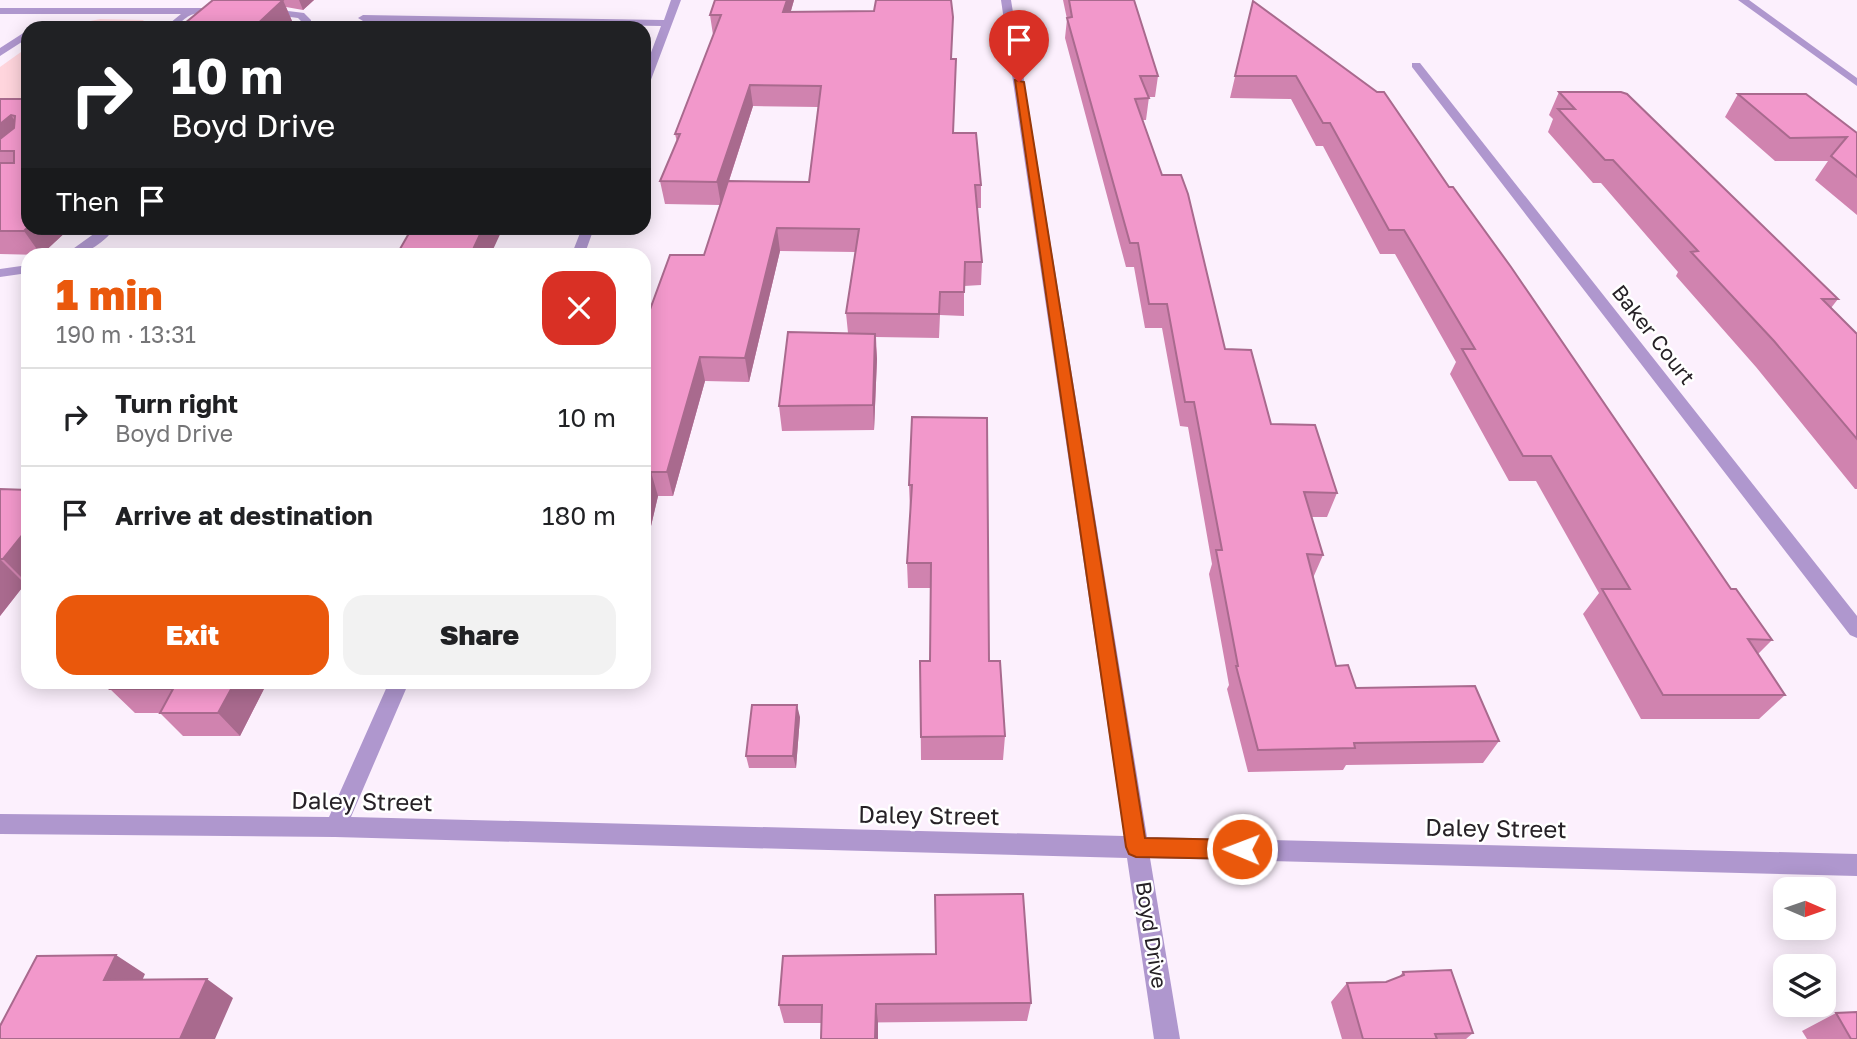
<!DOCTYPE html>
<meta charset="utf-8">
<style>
:root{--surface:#fff;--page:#f2f2f2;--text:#202124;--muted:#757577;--line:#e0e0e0;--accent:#ea580c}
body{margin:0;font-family:"Golos Text",sans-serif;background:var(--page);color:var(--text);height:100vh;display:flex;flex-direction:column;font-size:26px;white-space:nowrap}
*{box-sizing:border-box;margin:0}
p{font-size:23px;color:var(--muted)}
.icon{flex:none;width:38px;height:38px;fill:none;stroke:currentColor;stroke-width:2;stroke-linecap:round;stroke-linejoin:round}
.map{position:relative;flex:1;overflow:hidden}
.sheet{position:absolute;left:21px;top:248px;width:630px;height:441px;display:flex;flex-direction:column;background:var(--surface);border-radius:21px;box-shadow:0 4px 18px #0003}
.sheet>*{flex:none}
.top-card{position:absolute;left:21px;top:21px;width:630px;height:214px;border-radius:21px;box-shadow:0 4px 18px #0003;background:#202124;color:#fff;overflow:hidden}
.needle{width:46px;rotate:92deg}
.controls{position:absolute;left:1773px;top:877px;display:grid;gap:14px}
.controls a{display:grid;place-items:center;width:63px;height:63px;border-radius:14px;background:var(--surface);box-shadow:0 4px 18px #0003;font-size:35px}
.pin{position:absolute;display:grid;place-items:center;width:60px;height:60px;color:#fff;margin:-72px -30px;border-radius:50% 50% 50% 0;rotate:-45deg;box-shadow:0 0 7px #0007}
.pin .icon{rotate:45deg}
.me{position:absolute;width:77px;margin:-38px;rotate:271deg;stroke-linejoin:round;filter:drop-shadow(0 0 5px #0008)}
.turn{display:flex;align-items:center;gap:24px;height:147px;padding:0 35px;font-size:32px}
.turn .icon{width:91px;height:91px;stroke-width:2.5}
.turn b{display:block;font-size:49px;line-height:60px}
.then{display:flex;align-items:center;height:66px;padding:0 35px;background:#0003;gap:14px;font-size:26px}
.round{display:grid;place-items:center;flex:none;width:74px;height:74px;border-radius:21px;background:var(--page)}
.summary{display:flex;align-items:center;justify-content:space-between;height:119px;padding:0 35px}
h1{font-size:42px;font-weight:800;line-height:52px;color:var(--accent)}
.cta{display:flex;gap:14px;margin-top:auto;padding:14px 35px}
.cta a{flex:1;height:80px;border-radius:21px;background:var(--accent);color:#fff;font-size:28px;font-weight:800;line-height:80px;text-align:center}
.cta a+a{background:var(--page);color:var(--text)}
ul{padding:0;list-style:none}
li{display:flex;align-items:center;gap:21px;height:98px;padding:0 35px;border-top:2px solid var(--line)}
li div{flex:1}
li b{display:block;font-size:26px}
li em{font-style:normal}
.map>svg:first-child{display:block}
.green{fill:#ffd5dd}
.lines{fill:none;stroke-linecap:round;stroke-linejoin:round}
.street{fill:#af97ce;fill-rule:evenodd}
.wall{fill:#d083af;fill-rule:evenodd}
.shaded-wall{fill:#a96a8e}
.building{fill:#f298cb;stroke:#a96a8e;stroke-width:2}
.route{fill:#ea580c;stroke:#983908;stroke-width:2}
.labels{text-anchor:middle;stroke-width:5;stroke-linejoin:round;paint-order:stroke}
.street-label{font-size:21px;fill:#272227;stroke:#fff}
.near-street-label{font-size:24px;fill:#272227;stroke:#fff}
</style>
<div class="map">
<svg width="1857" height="1039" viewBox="0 0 1857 1039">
<rect width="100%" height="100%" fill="#fcf0fd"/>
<!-- green -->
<path class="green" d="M100,19L143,20L150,28H56Z
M28,47V127L0,149V67Z"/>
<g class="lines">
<!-- street -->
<path class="street" d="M671,0H681L649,85L644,88V71L661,26L363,21L358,18L363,15L664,20Z
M1001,0H1011L1147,837L1857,854V876L1150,858L1180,1039H1154L1127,858L335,837L0,834V814L329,817L389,682H409L351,817L1124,836Z
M1738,0H1749L1857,78V86Z
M0,8H222L227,11C217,17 205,11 194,14C180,18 182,28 164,28L181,14H0Z
M264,8L304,13L311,20L310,28H300L301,21L298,18L261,13L259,11Z
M28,30V38L0,56V48Z
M1412,63H1420L1857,616V638L1850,635L1412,67Z
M102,228H115C102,245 84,256 63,256Z
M582,228H594L584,256H571Z
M28,265V273L0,277V269Z"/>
</g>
<!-- wall -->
<path class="wall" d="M213,0H314L303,10L286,7L292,21Z
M715,0H794L791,11L951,59L953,133L981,185V208H977L982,262L981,285L964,286V316L940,315L939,338L876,337L877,359L874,430L782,431L779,406L848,333L846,313L855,252L780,251L749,382L705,381L673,496H658L644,556V326L704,255L720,205L665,204L660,181L677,142L675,134L714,35H713L710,15ZM753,106L818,107L809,182L729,181Z
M1063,0H1134L1158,76L1155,97H1149L1146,120H1142L1225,349L1271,424L1337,493L1327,517H1311L1323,555L1313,578L1336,666L1356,688L1499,741L1483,763L1346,765L1343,770L1248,772L1227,689L1229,685L1209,574L1212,564L1188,427L1180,426L1162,328H1145L1134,267H1126L1065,38L1067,19Z
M1253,1L1449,187L1731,589L1772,640L1758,654L1785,695L1759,719H1641L1583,614L1599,593L1536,481H1509L1450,374L1456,362L1395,254H1380L1323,146H1316L1291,99L1230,98Z
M1559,92L1838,299L1831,308L1857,334V489H1855L1756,367L1676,276L1678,272L1601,183H1593L1548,132L1553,119L1549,115Z
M1738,94L1857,133V215L1815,180L1828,161H1775L1725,117Z
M0,99H28V228H70L41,255L0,254Z
M912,417L989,661L1005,736L1003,760H921L920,661H930L931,588H908L907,563L911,510H910L909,485Z
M0,489L28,490V584H25L0,616Z
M114,682H267V683L240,736H183L160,713H135L110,689Z
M800,717L796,768H749L746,756Z
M1403,972L1473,1033L1466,1039H1342L1331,1002L1347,983L1386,982L1399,977Z
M1031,1003L1027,1021L821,1023H784L779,1005Z
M1836,1013L1857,1039H1807L1802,1031Z"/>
<!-- shaded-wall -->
<path class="shaded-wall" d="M283,0L292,21L285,28H253Z
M299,0H314L303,10Z
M787,0H794L785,31L783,12Z
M750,85L753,106L721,205L717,182Z
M11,115L26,138L0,151V124Z
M28,227L70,228L41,255L24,231Z
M483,228H503L490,256H470Z
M777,228L780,251L749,382L745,358Z
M875,334L877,359L874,430L873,405Z
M700,357L705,381L673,496L667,472Z
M651,472L658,496L644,556V503Z
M28,528V584L3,559Z
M0,559L25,584L0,616Z
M235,682L267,683L240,736L218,713Z
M797,705L800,717L796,768L793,756Z
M116,955L145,974L134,999L104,980Z
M207,979L233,998L215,1039H180Z
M876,1004L878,1022V1039H875Z"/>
<!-- building -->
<path class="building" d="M213,0H283L253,28H179Z
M715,0H787L783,12L874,11L876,0H951L953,17L951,59H956L953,133H976L981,185H975L982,262H965L964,292H940L939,314L846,313L859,229L777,228L745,358L700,357L667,472H651L644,503V385L647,375H644V326L670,255H704L728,181L809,182L821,86L750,85L717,182L660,181L680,134H675L721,15H710Z
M1069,0H1134L1158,76H1140L1149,98L1135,99L1162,175H1181L1188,194L1225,349L1251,350L1271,424L1315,425L1337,493L1304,492L1323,555L1307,554L1336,666L1348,665L1356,688L1475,686L1499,741L1354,743L1355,748L1258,750L1236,666H1238L1216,550H1222L1194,402H1185L1167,304H1149L1138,243H1130L1067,18L1072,17Z
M1253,1L1377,92H1384L1449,187H1453L1511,267L1731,589H1736L1772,640L1748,639L1785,695H1663L1602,589H1630L1551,456H1523L1462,349H1475L1404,230H1389L1330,123H1323L1296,76H1235Z
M536,26L586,27L585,28H535Z
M1559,92H1621L1627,94L1838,299H1822L1857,334V439L1774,341L1691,252L1698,251L1613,160H1605L1558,109H1575Z
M1738,94H1806L1857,133V177L1831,156L1847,137L1790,138Z
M0,99H28V227L24,231H0V163H14V151H0V139L14,128L15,116L11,115L0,124Z
M412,228H483L470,256H396Z
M788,332L875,334L873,405L779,406Z
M912,417L987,418L989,661H1000L1005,736L921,737L920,661H930L931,563H907L912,485H909Z
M0,489L28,490V528L3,559H0Z
M114,682H235L218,713H160L173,689H110Z
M752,705H797L793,756H746Z
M1023,894L1031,1003L876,1004L875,1039H821L822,1005H779L783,956L936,954L935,895Z
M116,955L104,980L207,979L180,1039H0V1026L37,956Z
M1451,970L1473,1033L1435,1034L1437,1039H1363L1347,983L1386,982L1404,975L1403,972Z
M1857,1012V1039H1851L1836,1013Z"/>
<!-- route -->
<path class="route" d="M1015,80L1024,82L1145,838L1242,840L1249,843L1252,849L1249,856L1242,859L1136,857L1129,854L1126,847Z"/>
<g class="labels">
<!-- street labels -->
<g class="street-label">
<text transform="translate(1653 335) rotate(52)" y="7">Baker Court</text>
<text transform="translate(1151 935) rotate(81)" y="7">Boyd Drive</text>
</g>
<!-- near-street labels -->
<g class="near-street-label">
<text transform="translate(362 802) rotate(1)" y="8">Daley Street</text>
<text transform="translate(929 816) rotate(1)" y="8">Daley Street</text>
<text transform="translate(1496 829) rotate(1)" y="8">Daley Street</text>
</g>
</g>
</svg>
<div class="controls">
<a><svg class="needle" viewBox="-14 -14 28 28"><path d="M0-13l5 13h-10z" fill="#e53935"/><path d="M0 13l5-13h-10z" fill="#757577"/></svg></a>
<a><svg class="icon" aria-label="layers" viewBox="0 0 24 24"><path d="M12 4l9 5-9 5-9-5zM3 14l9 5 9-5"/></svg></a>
</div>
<div class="pin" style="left:1019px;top:82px;background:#d93025"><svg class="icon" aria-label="arrive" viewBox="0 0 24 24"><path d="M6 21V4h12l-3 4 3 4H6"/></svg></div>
<svg class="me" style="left:1242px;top:849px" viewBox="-20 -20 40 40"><circle r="17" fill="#ea580c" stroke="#fff" stroke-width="3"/><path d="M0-11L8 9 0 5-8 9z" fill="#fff"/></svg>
<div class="top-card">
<div class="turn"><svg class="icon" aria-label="right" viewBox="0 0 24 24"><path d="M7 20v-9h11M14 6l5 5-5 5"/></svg><div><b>10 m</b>Boyd Drive</div></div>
<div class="then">Then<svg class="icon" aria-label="arrive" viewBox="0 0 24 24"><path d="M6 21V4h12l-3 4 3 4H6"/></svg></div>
</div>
<section class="sheet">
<div class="summary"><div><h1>1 min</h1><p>190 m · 13:31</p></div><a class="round" style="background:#d93025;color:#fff"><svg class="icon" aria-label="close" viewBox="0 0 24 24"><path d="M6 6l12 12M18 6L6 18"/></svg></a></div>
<ul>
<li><svg class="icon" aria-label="right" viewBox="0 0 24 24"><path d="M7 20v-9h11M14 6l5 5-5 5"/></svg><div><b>Turn right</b><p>Boyd Drive</p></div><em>10 m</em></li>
<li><svg class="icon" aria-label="arrive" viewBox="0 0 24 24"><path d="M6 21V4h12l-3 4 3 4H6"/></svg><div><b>Arrive at destination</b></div><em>180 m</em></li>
</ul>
<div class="cta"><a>Exit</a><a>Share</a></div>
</section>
</div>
